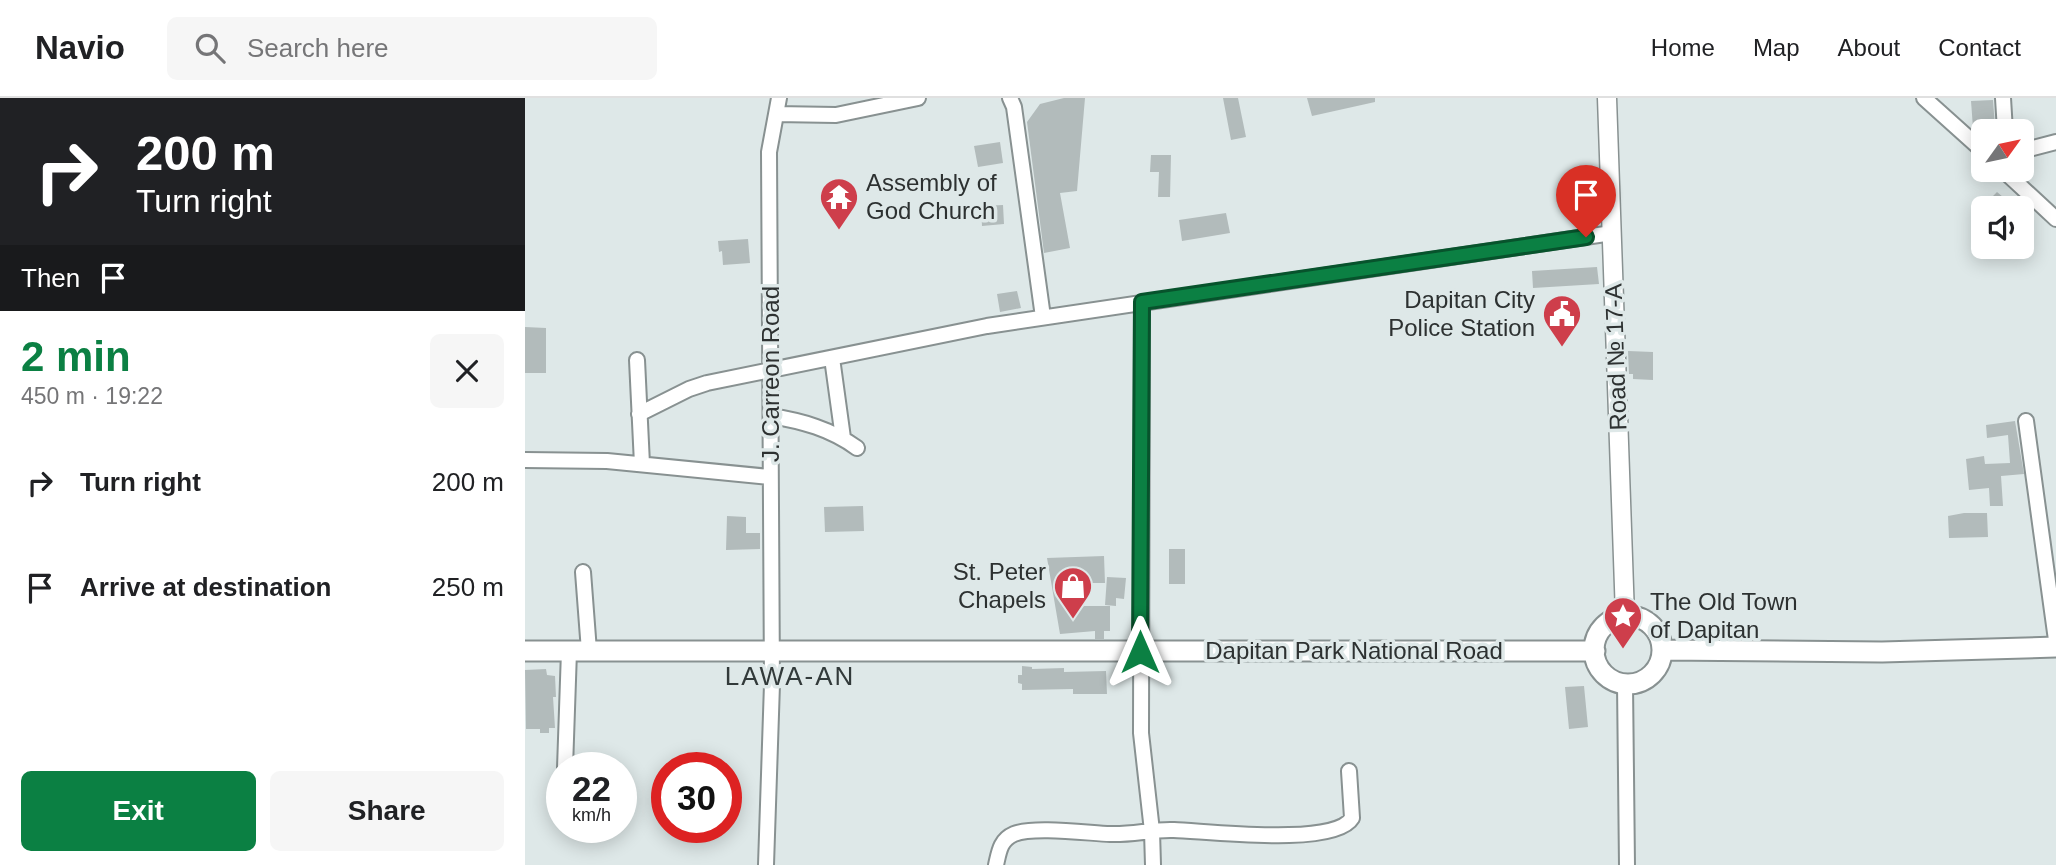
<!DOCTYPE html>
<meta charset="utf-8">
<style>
:root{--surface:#fff;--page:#f6f6f6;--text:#202124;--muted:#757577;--line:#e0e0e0;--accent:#0b8043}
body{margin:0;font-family:Helvetica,sans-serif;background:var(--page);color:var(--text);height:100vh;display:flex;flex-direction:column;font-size:26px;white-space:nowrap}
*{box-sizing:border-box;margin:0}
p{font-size:23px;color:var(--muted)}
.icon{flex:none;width:38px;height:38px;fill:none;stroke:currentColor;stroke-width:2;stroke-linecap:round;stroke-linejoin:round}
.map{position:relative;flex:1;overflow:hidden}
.side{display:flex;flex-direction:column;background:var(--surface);width:525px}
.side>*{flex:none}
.top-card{background:#202124;color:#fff;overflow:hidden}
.needle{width:46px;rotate:57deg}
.fabs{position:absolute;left:1446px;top:21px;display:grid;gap:14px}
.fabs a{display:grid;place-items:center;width:63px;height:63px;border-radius:10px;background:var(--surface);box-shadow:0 4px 18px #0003;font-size:35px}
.speed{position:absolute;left:21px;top:654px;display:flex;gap:14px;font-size:35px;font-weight:700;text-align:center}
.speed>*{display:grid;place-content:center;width:91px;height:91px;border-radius:50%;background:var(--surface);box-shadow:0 4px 18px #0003;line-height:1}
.speed small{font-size:18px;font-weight:400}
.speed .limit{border:10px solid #d22;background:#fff;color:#111}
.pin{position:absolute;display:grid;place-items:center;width:60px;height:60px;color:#fff;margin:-72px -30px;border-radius:50% 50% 50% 0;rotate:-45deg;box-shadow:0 0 7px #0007}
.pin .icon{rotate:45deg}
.me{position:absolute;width:77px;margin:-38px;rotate:0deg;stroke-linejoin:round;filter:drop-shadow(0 0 5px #0008)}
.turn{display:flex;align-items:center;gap:24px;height:147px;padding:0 21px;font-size:32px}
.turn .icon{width:91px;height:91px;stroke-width:2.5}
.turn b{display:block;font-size:49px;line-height:60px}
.then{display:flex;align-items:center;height:66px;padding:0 21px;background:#0003;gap:14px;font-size:26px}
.round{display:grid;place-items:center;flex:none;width:74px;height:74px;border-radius:10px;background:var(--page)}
.headline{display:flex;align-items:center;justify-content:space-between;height:119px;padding:0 21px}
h1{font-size:42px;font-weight:700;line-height:52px;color:var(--accent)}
.action{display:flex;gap:14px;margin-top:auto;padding:14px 21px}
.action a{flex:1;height:80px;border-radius:10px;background:var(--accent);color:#fff;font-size:28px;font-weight:700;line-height:80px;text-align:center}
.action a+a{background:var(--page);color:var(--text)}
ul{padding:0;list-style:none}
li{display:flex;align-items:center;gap:21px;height:105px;padding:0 21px}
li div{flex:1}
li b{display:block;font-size:26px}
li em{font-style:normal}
header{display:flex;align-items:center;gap:42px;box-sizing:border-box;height:98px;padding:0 35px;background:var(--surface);border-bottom:2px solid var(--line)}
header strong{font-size:33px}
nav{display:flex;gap:38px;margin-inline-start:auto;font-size:24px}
.search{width:490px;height:63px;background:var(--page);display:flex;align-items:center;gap:18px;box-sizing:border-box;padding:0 24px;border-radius:10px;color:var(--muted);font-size:26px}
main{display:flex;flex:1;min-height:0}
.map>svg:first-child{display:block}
.building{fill:#b2bbbb}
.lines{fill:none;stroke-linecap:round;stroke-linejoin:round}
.minor-casing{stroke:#889191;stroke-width:18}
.tertiary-casing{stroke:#889191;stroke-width:21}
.secondary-casing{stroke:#889191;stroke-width:23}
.minor{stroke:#fff;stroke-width:14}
.tertiary{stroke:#fff;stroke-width:18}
.secondary{stroke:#fff;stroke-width:19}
.route-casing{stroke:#07532c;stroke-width:18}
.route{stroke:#0b8043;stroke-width:12}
.labels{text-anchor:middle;stroke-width:7;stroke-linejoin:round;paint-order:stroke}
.poi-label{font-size:24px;fill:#2d3131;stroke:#dee8e8;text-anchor:start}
.street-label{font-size:24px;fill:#2d3131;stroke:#dee8e8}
.neighbourhood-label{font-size:26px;letter-spacing:2px;fill:#323a3a;stroke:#dee8e8}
</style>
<header>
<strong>Navio</strong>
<div class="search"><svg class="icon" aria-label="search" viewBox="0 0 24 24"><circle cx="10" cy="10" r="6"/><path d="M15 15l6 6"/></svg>Search here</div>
<nav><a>Home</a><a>Map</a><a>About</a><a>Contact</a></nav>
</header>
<main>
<section class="side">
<div class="top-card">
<div class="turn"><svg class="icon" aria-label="right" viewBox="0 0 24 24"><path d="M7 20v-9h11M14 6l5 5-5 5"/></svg><div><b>200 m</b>Turn right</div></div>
<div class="then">Then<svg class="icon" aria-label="arrive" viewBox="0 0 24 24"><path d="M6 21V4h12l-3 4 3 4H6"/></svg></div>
</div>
<div class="headline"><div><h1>2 min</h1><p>450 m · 19:22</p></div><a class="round"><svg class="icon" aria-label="close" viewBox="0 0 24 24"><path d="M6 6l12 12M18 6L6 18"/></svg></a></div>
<ul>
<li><svg class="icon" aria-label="right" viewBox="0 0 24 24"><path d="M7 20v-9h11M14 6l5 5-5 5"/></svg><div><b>Turn right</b></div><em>200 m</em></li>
<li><svg class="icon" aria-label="arrive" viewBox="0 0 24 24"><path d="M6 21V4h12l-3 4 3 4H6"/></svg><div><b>Arrive at destination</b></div><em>250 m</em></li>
</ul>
<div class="action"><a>Exit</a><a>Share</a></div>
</section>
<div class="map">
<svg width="1531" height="767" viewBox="0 0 1531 767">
<rect width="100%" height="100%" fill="#dee8e8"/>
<!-- building -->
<path class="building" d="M539,0H560L552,93L535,95L545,150L519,155L502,24L515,6Z
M698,0H713L721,39L706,42Z
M782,0H850V4L787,18Z
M1468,2L1470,29L1448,30L1446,3Z
M475,44L478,65L453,69L449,48Z
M626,57H646L645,99H633L634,74H625Z
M1472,94L1491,110H1467L1461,105Z
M478,107L479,126L457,128L456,108Z
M701,115L705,135L657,143L654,122Z
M223,141L225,165L198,167L197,153L194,154L193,143Z
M1072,169L1074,186L1008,190L1007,173Z
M492,193L496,210L475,214L472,196Z
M0,229L21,230V275H0Z
M1103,253L1128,254V282L1108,281V276H1104Z
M1490,323L1499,376L1476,378L1478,408H1465L1464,390L1444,392L1441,361L1459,358L1460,366L1485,365L1483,337L1462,340L1461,327Z
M338,408L339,433L300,434L299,409Z
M1439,415H1462L1463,439L1424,440L1423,418Z
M202,418L221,419V435H235V451L201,452Z
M644,451H660V486H644Z
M579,458L580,485H555L557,508H585V533H579V541H570V533L535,536L522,460Z
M582,479L601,480L599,501L591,500V508L580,507Z
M497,568L507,569V571L539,570V574L581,573L582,596H548V591L497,592V586L493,585V577H497Z
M21,571L22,577L30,578L31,599H28L30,630H24V635H15V631H1L0,572Z
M1059,588L1063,629L1044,631L1040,589Z"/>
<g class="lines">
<!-- minor casing -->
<g class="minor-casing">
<path id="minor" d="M485,0L489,9L518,219
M1399,0L1458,53
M1478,0L1480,33
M251,16L311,17L393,0
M1496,53L1531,44
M1478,72L1531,121
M617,204L616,635L627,733L628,767
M307,260L318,340
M112,262L117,366
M114,316L164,291L182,285L462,228L1087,135
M246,318C277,323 306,331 332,350
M1501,323L1531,542
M0,362L82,363L245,379
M58,474L64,553
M1100,586L1102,767
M40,670L44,553
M241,767L247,586L244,54L254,0
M471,767C474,754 475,742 489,736C508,728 562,735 585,736C607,737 628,731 649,732C682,733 810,749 827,720L824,673"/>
</g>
<!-- tertiary casing -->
<g class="tertiary-casing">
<path id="tertiary" d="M1082,0L1100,518"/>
</g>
<!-- secondary casing -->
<g class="secondary-casing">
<path id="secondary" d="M1069 552a34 34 0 1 1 68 0a34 34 0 1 1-68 0Z
M1137,552L1357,554L1531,549
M0,553H1070"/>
</g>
<!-- minor -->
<use href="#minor" class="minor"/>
<!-- tertiary -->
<use href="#tertiary" class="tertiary"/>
<!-- secondary -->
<use href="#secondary" class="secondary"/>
</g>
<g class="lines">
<!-- route casing -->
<g class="route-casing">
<path id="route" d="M615,554L617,204L1061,139"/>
</g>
<!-- route -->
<use href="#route" class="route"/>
</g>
<!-- icons -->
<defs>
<g id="temple-pin" transform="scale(2.0125)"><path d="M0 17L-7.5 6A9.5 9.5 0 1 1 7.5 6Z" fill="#ce3e4b" stroke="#dee8e8"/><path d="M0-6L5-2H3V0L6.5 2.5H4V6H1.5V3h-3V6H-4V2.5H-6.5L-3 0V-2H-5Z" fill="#fff"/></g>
<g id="civic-pin" transform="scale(2.0125)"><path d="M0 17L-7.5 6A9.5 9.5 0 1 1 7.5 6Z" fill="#ce3e4b" stroke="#dee8e8"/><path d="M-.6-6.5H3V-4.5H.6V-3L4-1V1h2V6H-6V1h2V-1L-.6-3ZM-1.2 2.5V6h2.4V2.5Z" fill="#fff"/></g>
<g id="shop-pin" transform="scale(2.0125)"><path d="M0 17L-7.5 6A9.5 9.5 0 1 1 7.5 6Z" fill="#ce3e4b" stroke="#dee8e8"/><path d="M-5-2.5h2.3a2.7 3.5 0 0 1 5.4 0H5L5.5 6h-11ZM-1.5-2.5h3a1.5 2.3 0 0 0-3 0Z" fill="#fff"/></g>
<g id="sight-pin" transform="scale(2.0125)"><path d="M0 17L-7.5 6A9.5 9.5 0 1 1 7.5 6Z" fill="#ce3e4b" stroke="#dee8e8"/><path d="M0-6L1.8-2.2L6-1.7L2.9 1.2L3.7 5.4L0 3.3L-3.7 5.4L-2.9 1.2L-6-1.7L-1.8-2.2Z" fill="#fff"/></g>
</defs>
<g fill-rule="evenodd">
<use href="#temple-pin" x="314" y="99"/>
<use href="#civic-pin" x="1037" y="216"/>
<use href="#shop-pin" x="548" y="488"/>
<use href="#sight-pin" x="1098" y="518"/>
</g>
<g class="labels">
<!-- poi labels -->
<g class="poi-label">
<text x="341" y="93">Assembly of<tspan x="341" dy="28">God Church</tspan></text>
<text x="1010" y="210" text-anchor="end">Dapitan City<tspan x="1010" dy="28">Police Station</tspan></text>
<text x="521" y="482" text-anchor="end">St. Peter<tspan x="521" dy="28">Chapels</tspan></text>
<text x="1125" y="512">The Old Town<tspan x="1125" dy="28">of Dapitan</tspan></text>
</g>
<!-- street labels -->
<g class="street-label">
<text transform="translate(1091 259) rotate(-92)" y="8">Road № 17-A</text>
<text transform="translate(246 276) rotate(-90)" y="8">J. Carreon Road</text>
<text x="829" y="561">Dapitan Park National Road</text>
</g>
<!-- neighbourhood labels -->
<g class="neighbourhood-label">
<text x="265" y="587">LAWA-AN</text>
</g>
</g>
</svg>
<div class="fabs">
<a><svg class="needle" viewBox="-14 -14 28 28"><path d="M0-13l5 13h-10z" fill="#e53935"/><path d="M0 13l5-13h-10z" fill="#757577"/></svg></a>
<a><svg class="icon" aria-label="sound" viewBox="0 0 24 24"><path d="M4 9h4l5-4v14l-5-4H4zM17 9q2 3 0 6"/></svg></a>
</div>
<div class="speed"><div>22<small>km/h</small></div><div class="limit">30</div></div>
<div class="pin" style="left:1061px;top:139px;background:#d93025"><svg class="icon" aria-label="arrive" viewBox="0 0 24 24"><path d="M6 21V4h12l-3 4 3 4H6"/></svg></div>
<svg class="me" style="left:615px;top:554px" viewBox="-20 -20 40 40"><path d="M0-17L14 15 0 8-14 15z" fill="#0b8043" stroke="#fff" stroke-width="4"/></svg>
</div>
</main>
